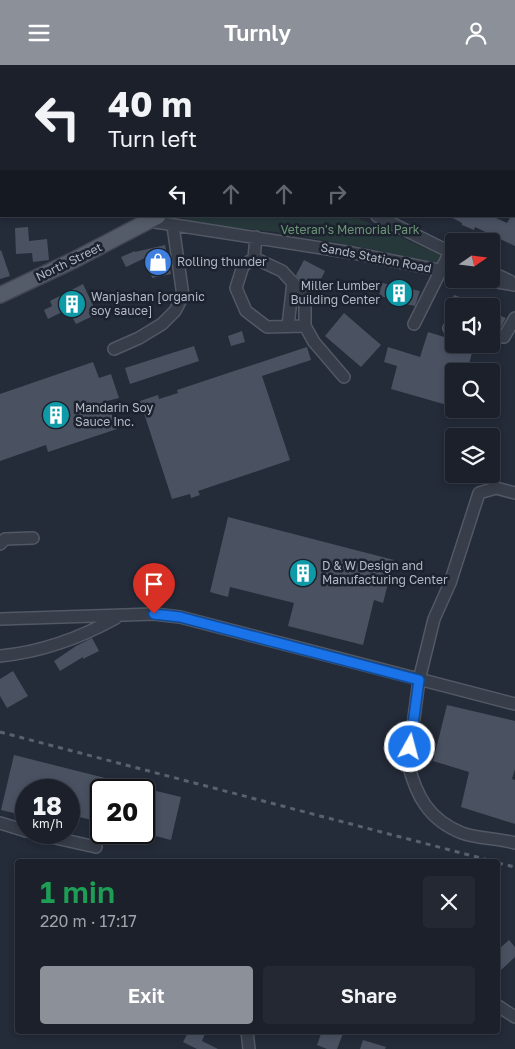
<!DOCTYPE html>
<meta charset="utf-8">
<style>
:root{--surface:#1b202b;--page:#242833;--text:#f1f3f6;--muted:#a0a3a9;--line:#393e47;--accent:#8c9099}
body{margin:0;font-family:"Golos Text",sans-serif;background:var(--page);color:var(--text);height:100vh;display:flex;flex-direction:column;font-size:19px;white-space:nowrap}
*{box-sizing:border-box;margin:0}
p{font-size:16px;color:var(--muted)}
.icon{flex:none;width:28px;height:28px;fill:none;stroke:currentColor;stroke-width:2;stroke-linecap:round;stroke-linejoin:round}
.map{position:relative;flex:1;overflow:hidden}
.sheet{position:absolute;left:15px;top:794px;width:485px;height:175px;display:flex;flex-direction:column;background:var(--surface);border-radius:5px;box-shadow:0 2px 8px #0003,0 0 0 1px var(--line)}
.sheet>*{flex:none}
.hud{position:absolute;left:0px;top:0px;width:515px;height:152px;box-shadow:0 2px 8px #0003,0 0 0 1px var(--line);background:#1b202b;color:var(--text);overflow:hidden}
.needle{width:32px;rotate:76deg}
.buttons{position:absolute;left:445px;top:168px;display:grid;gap:10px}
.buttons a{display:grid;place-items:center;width:55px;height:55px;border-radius:5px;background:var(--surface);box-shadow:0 2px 8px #0003,0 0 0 1px var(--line);font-size:25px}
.speed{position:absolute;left:15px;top:714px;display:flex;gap:10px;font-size:25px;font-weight:700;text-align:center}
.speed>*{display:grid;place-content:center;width:65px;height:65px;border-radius:50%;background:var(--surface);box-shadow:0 2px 8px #0003,0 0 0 1px var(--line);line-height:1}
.speed small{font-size:12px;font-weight:400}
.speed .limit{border:2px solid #111;border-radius:8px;background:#fff;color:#111}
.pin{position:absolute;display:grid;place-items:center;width:42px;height:42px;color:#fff;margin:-51px -21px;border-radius:50% 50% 50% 0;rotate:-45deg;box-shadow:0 0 5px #0007}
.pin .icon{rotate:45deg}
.me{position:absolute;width:55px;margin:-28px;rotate:7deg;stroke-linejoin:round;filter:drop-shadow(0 0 4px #0008)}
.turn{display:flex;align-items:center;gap:18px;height:105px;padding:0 25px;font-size:22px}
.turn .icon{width:65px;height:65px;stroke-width:2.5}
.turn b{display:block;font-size:35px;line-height:42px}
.lanes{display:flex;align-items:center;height:48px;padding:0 25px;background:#0003;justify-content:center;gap:25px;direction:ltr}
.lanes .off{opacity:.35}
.round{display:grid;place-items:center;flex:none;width:52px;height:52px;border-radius:5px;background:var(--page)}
.headline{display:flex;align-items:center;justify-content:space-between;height:85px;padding:0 25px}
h1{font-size:30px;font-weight:600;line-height:38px;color:#1e9e55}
.action{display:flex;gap:10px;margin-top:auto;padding:10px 25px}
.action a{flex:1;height:58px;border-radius:5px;background:var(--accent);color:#fff;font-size:20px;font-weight:600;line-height:58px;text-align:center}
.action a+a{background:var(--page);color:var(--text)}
header{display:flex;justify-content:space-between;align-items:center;height:65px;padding:0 25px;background:var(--accent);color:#fff;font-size:22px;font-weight:600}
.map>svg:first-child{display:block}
.green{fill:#27383b}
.building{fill:#4a5262}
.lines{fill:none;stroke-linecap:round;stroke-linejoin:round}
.minor-casing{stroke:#525864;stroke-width:14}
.major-casing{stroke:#404752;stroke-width:18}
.minor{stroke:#373d49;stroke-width:11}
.major{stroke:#555c69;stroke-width:15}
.rail{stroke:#596170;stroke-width:3;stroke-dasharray:5 5;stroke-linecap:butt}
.route-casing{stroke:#114b97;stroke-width:12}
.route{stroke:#1a73e8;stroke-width:9}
.labels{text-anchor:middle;stroke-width:5;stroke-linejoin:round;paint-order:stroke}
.park-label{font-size:12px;fill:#6b9477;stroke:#1c232e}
.street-label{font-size:12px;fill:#b2b8c5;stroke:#1c232e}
.poi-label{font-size:12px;fill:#b2b8c5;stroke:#1c232e;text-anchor:start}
</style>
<header><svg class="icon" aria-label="menu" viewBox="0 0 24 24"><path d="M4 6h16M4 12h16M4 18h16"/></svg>Turnly<svg class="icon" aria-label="person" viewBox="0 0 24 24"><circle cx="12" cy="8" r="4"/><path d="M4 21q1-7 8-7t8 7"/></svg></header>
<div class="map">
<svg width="515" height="984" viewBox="0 0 515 984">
<rect width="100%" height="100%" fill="#242b39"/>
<!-- green -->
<path class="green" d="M184,151H353L454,196V201L356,181L276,167L195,158L185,155Z"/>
<!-- building -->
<path class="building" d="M515,142V181L475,162L474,165L462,160V158L449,151H492L507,158L511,151H514Z
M28,162L29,176L47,174L49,195L33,197L32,188L16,189L15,163Z
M165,180L171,209L152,213L147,192L126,202L121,192L135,186V187Z
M1,185L10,211L0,214V186Z
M304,195L325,206L316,224L302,217L296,210Z
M382,218L420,226L415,241L393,236L394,234L379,231Z
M83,219L97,249L76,259L68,244L48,254L44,245L52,241L50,236Z
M454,230L483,240V241H450Z
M491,247L506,253L500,264L491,263Z
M344,248L381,280L361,302L325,271Z
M242,266L245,277L231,281L228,271Z
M428,267L454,275V279H467L474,281L467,306H454V342L391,324L397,301L384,297L388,282L420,292Z
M194,281L199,296L130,319L125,303Z
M307,282L311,295L262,311L290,395L198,426L200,430L191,433L190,429L172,434L140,336L158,330L159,334L178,328L177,325Z
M93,297L99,313L111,309L119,333L107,336L117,364L48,387L46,380L0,396V329Z
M228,452L394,495L383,538L374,535L363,580L288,561L294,538L230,522L228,532L210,527Z
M92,573L99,586L83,594V592L60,606L54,596L76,581Z
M13,606L28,631L7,643L0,631V614Z
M447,640L515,656V704L512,714L515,715V759L461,742L469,707L433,696Z
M14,690L141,722L140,725H101V757L79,752L76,763L69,761V725H26V751L1,745Z
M144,723L181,732L171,775L144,768Z
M509,875L515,882V892L501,905L498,901V885Z
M189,966H206L202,976L218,984H197L183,977Z
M322,966H344L337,984H327L317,980Z
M363,975L386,982L385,984H360Z"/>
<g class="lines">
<!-- minor casing -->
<g class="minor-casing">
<path id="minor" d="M44,0L47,1
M461,0L464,1
M514,24H515
M0,142H1
M377,151L454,189
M149,156L353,188L454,208
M256,172L254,193L282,206L305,231V261L314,277L344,312
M254,193L243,201L236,223L246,246L267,262L305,261
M491,207L510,216
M479,214L515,220
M414,259L450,187
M288,261L293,217
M449,263L454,264
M491,270L504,272L515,253
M114,284L139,273L162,259L175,246L183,231L173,161
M515,428L496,423L479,428L450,518L434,554L419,615L408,698C416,731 429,755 462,768C478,774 498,773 515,778
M0,479L5,474L33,473
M0,554L154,549L180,552L515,639
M0,591C41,587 80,573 116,553
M0,758L26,766
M33,768L96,782
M498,941L515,952
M247,966L249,984"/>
</g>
<!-- major casing -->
<g class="major-casing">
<path id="major" d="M364,1L365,0
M0,230L74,195L158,151"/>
</g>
<!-- minor -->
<use href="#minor" class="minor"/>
<!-- major -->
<use href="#major" class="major"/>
<!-- rail -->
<path class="rail" d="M0,667L492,796
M498,798L515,802"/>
</g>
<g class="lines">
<!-- route casing -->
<g class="route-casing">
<path id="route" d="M154,549L180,552L419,615L410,682"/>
</g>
<!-- route -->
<use href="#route" class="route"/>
</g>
<!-- icons -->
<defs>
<g id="shop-disc" transform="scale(1.4375)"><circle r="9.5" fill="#3f7fe0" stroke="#1c232e"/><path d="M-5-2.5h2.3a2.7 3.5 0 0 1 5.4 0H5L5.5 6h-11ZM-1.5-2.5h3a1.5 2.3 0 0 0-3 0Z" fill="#fff"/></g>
<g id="building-disc" transform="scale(1.4375)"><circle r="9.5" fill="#0f9aa8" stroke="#1c232e"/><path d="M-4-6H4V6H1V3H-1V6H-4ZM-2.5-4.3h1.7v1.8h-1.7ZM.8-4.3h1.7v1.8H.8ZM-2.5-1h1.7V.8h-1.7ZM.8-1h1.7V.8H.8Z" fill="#fff"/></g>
</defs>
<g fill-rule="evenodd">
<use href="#shop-disc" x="158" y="197"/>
<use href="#building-disc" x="399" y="228"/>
<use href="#building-disc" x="72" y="239"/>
<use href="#building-disc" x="56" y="350"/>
<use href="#building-disc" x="303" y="508"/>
</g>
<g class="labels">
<!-- park labels -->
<g class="park-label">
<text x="350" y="169">Veteran's Memorial Park</text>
</g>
<!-- street labels -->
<g class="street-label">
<text transform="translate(376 193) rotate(11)" y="4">Sands Station Road</text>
<text transform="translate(69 197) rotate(-26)" y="4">North Street</text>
</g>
<!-- poi labels -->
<g class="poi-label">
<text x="177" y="201">Rolling thunder</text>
<text x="380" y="225" text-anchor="end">Miller Lumber<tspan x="380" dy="14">Building Center</tspan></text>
<text x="91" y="236">Wanjashan [organic<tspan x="91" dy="14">soy sauce]</tspan></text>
<text x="75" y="347">Mandarin Soy<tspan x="75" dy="14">Sauce Inc.</tspan></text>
<text x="322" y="505">D &amp; W Design and<tspan x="322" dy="14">Manufacturing Center</tspan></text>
</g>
</g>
</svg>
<div class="buttons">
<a><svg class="needle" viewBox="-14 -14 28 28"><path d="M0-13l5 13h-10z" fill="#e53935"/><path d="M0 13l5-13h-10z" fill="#a0a3a9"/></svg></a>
<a><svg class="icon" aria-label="sound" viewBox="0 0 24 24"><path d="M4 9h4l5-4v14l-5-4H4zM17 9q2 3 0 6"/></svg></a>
<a><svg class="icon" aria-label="search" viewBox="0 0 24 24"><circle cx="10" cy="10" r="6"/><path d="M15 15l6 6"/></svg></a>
<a><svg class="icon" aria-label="layers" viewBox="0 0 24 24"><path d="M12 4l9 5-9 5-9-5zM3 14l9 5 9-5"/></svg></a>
</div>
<div class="speed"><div>18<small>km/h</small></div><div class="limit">20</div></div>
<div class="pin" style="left:154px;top:549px;background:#d93025"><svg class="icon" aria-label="arrive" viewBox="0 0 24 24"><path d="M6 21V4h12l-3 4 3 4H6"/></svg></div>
<svg class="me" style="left:410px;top:682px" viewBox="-20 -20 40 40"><circle r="17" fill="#1a73e8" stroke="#fff" stroke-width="3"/><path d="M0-11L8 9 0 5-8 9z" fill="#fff"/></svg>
<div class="hud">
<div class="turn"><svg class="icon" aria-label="left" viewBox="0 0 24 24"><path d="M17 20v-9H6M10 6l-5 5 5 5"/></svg><div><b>40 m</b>Turn left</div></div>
<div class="lanes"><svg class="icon" aria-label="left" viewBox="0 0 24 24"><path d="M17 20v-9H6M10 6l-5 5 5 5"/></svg><svg class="icon off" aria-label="ahead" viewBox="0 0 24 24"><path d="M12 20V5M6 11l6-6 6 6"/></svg><svg class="icon off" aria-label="ahead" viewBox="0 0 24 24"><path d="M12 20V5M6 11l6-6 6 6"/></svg><svg class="icon off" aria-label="right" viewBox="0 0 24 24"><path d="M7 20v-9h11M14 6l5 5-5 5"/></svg></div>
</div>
<section class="sheet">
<div class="headline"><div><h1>1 min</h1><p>220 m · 17:17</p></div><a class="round"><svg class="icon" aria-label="close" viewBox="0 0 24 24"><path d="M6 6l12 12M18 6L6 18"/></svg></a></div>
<div class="action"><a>Exit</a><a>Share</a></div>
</section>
</div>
